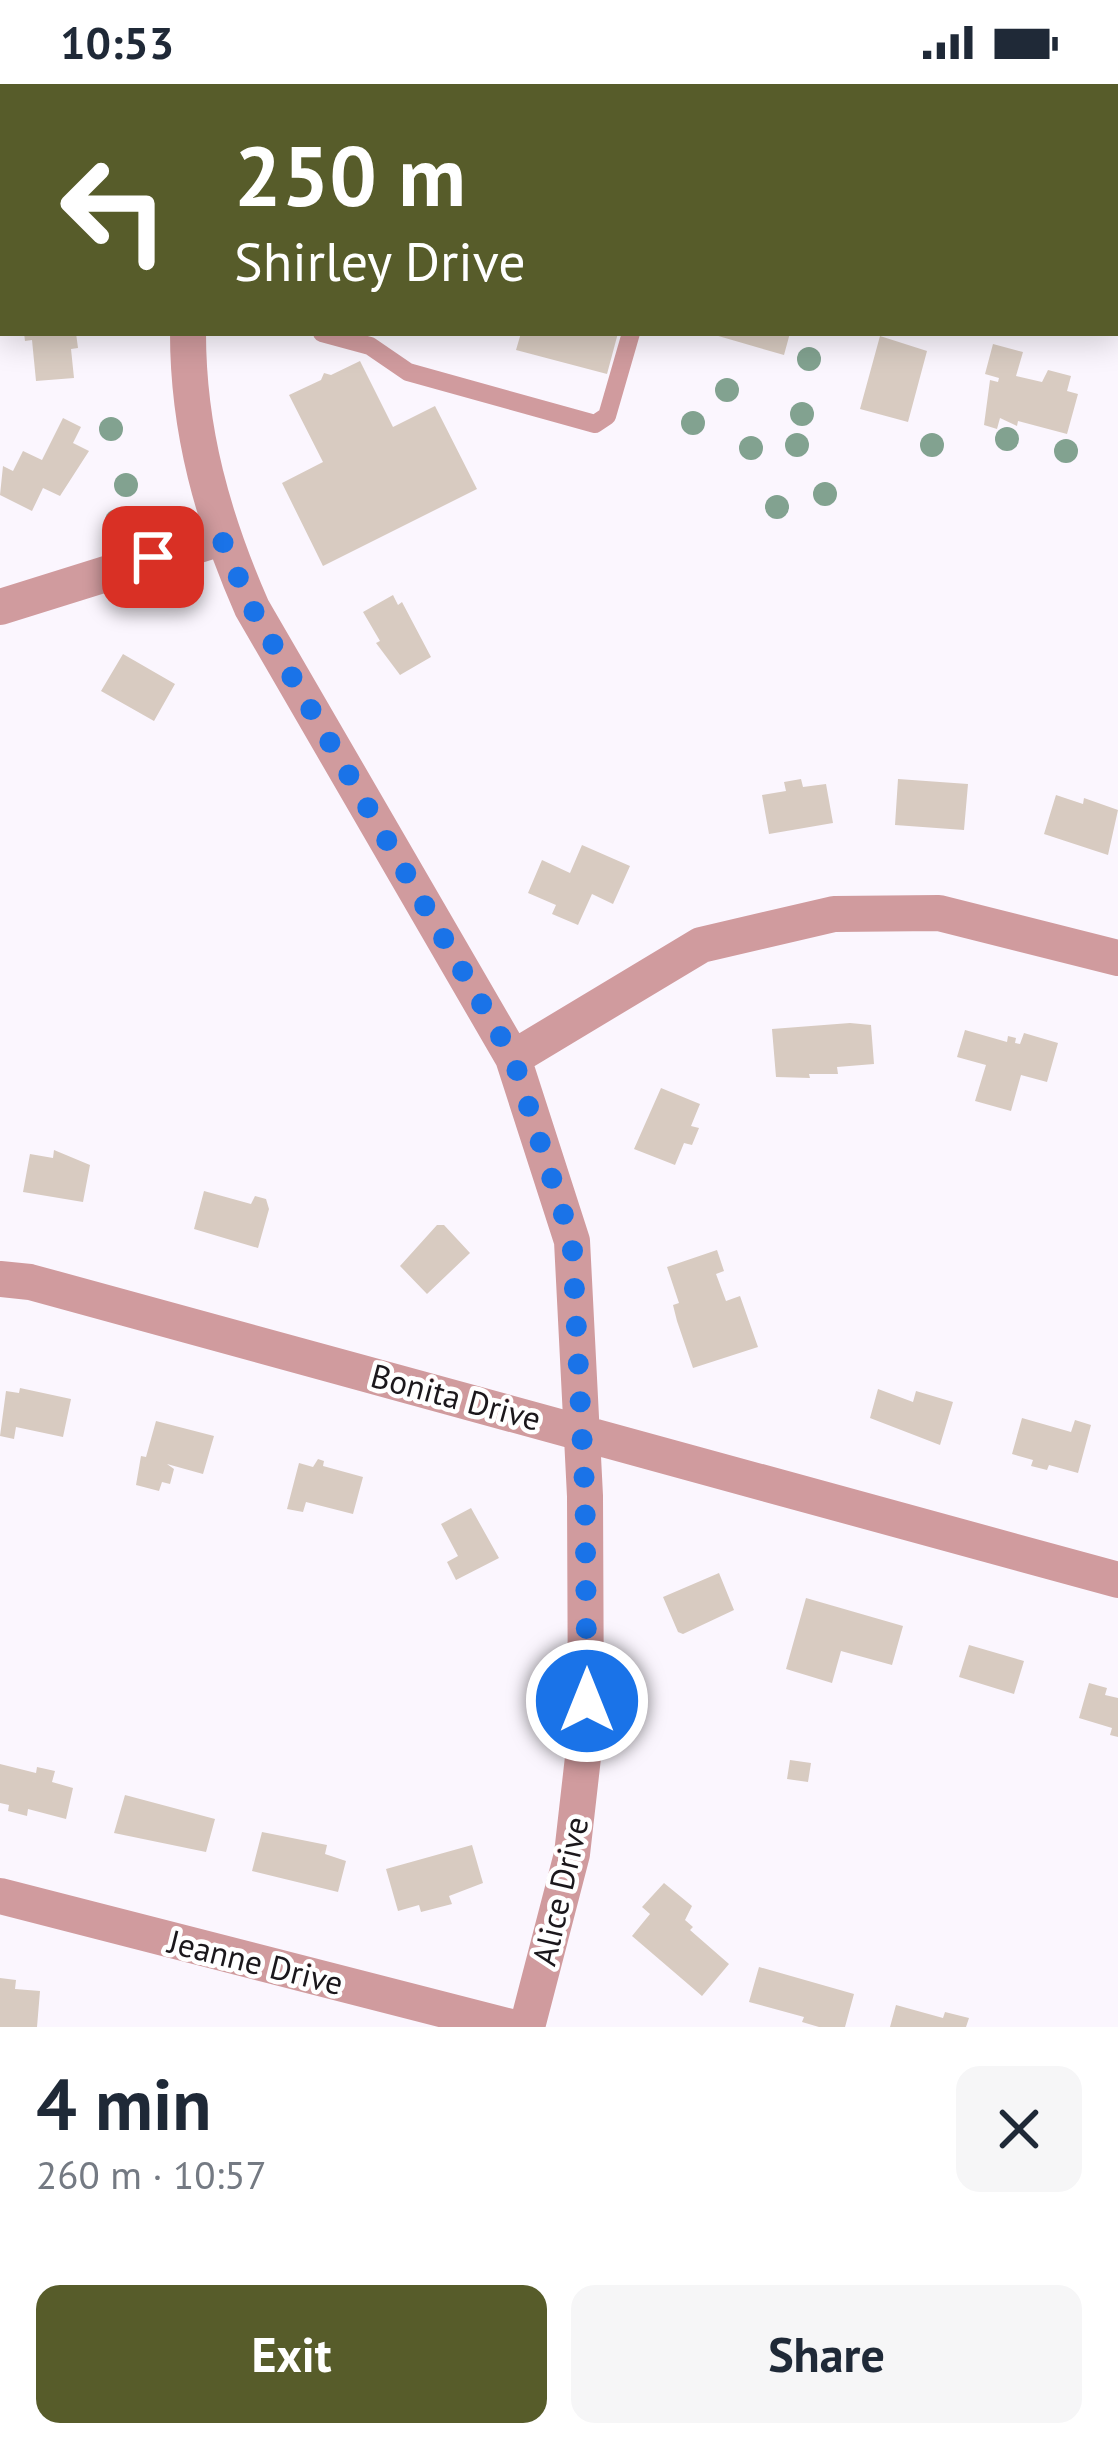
<!DOCTYPE html>
<meta charset="utf-8">
<style>
:root{--surface:#fff;--page:#f6f6f7;--text:#1f2937;--muted:#747a83;--accent:#575c2a}
body{margin:0;font-family:"PT Sans",sans-serif;background:var(--page);color:var(--text);height:100vh;display:flex;flex-direction:column;font-size:45px;white-space:nowrap}
*{box-sizing:border-box;margin:0}
p{font-size:39px;color:var(--muted)}
.icon{flex:none;width:66px;height:66px;fill:none;stroke:currentColor;stroke-width:2;stroke-linecap:round;stroke-linejoin:round}
.map{position:relative;height:1943px;overflow:hidden}
.drawer{display:flex;flex-direction:column;background:var(--surface);flex:1}
.drawer>*{flex:none}
.top-card{position:absolute;left:0px;top:0px;width:1119px;height:252px;box-shadow:0 6px 30px #0003;background:#575c2a;color:#fff;overflow:hidden}
.pin{position:absolute;display:grid;place-items:center;width:102px;height:102px;color:#fff;margin:-51px;border-radius:24px;box-shadow:0 6px 18px #0006}
.me{position:absolute;width:132px;margin:-66px;rotate:0deg;stroke-linejoin:round;filter:drop-shadow(0 0 9px #0008)}
.turn{display:flex;align-items:center;gap:42px;height:252px;padding:0 36px;font-size:54px}
.turn .icon{width:156px;height:156px;stroke-width:2.5}
.turn b{display:block;font-size:84px;line-height:102px}
.round{display:grid;place-items:center;flex:none;width:126px;height:126px;border-radius:24px;background:var(--page)}
.head{display:flex;align-items:center;justify-content:space-between;height:204px;padding:0 36px}
h1{font-size:72px;font-weight:600;line-height:90px}
.button{display:flex;gap:24px;margin-top:auto;padding:24px 36px}
.button a{flex:1;height:138px;border-radius:24px;background:var(--accent);color:#fff;font-size:48px;font-weight:600;line-height:138px;text-align:center}
.button a+a{background:var(--page);color:var(--text)}
.status{display:flex;justify-content:space-between;align-items:center;height:84px;padding:0 60px;background:var(--surface);direction:ltr}
.status svg{height:33px;fill:currentColor}
.map>svg:first-child{display:block}
.building{fill:#d8cbc1}
.lines{fill:none;stroke-linecap:round;stroke-linejoin:round}
.service{stroke:#d09b9e;stroke-width:18}
.minor{stroke:#d09b9e;stroke-width:36}
.secondary{stroke:#b96d73;stroke-width:36}
.tree{fill:#82a290}
.route{stroke:#1a73e8;stroke-width:21;stroke-dasharray:0 37.8}
.labels{text-anchor:middle;stroke-width:9;stroke-linejoin:round;paint-order:stroke}
.street-label{font-size:33px;fill:#1b181c;stroke:#fff}
</style>
<div class="status"><b>10:53</b><svg viewBox="0 0 49 12"><path d="M0 12V9h3v3zM5 12V6h3v6zM10 12V3h3v9zM15 12V0h3v12zM26 1h20v11H26zM47 4h2v5h-2z"/></svg></div>
<div class="map">
<svg width="1118" height="1943" viewBox="0 0 1118 1943">
<rect width="100%" height="100%" fill="#fbf6fe"/>
<!-- building -->
<path class="building" d="M24,249H76L78,264L71,265L74,294L36,297L32,256L25,257Z
M521,249H618L607,290L516,266Z
M708,249H790L784,271Z
M880,252L927,267L908,338L860,325Z
M993,260L1023,268L1016,292L1042,298L1048,286L1071,292L1067,307L1078,310L1067,350L1018,337L1017,342L1000,334L997,345L984,341L990,296L998,298L999,294L985,290Z
M360,277L393,343L435,322L477,405L323,482L282,399L323,378L289,311L321,296L324,289L331,291Z
M63,334L81,343L73,359L89,367L60,412L43,404L32,427L0,411L3,382L13,387L23,367L42,376Z
M393,511L398,521L402,518L431,573L400,591L376,559L380,557L363,528Z
M123,570L175,600L154,637L101,607Z
M801,695L803,703L826,700L833,739L769,750L762,711L786,707L784,698Z
M898,695L968,700L964,746L895,741Z
M1056,711L1083,720L1084,714L1118,726L1108,771L1044,750Z
M582,761L630,782L613,820L592,810L578,841L552,830L556,821L528,809L542,776L570,789Z
M850,939L871,941L874,980L837,983L838,990H809L810,994L776,993L772,945Z
M965,946L1007,958L1008,952L1016,954L1015,959L1020,960L1024,949L1058,959L1047,998L1021,991L1011,1027L975,1017L986,981L957,973Z
M661,1004L700,1020L691,1042L699,1044L692,1061L684,1059L675,1081L634,1065Z
M54,1066L90,1081L83,1118L23,1108L30,1070L53,1074Z
M204,1107L251,1120L255,1112L266,1115L269,1125L258,1164L194,1145Z
M437,1141H444L470,1169L427,1210L400,1182Z
M717,1166L724,1187L716,1190L726,1217L740,1212L758,1263L693,1284L677,1237L673,1221L679,1219L667,1183Z
M20,1304L71,1315L63,1353L16,1343L14,1355L0,1352L6,1307L19,1309Z
M878,1305L913,1318L916,1307L953,1318L940,1361L870,1334Z
M1022,1334L1071,1348L1075,1336L1091,1341L1078,1389L1049,1381L1047,1386L1031,1382L1033,1376L1012,1370Z
M156,1337L214,1352L203,1390L167,1380L174,1385L170,1400L162,1398L159,1407L136,1401L141,1372L146,1373Z
M318,1375L324,1377L323,1382L363,1393L353,1430L306,1418L303,1428L287,1425L299,1379L313,1383Z
M471,1424L499,1474L456,1496L447,1478L458,1472L441,1440Z
M719,1489L734,1526L683,1550L678,1548L663,1513Z
M806,1514L903,1542L892,1581L841,1567L832,1599L786,1585Z
M969,1561L1024,1577L1014,1610L959,1593Z
M1089,1599L1107,1604L1105,1611L1118,1614V1653L1110,1651L1112,1644L1079,1634Z
M790,1676L811,1679L808,1698L787,1695Z
M0,1680L36,1689L37,1683L55,1687L52,1698L73,1704L66,1735L28,1725L27,1732L8,1727L9,1721L0,1719Z
M125,1711L215,1735L206,1768L114,1749Z
M262,1748L327,1761L325,1770L346,1777L338,1808L252,1787Z
M472,1761L483,1799L449,1812L452,1820L421,1828L419,1821L398,1827L386,1785Z
M664,1799L692,1822L685,1836L693,1843L690,1846L729,1880L702,1912L632,1852L650,1830L642,1823Z
M759,1883L854,1910L845,1943H819L802,1938L804,1933L749,1918Z
M0,1894L16,1896L15,1905L40,1907L37,1943H0Z
M896,1921L943,1934L945,1928L969,1934L966,1943H890Z"/>
<g class="lines">
<!-- service -->
<path class="service" d="M322,249L370,262L408,288L595,340L607,332L631,249"/>
<!-- minor -->
<path class="minor" d="M220,3L221,0
M188,249C188,347 213,435 252,524L513,974L572,1157L585,1412L586,1647L572,1770L527,1943
M0,523L221,454
M513,974L701,861L834,830L939,829L1118,874
M0,1195L30,1198L1118,1496
M0,1812L511,1943"/>
<!-- secondary -->
<path class="secondary" d="M343,0L354,3
M1116,212L1118,213"/>
</g>
<!-- trees -->
<g class="tree">
<circle cx="809" cy="275" r="12"/>
<circle cx="727" cy="306" r="12"/>
<circle cx="802" cy="330" r="12"/>
<circle cx="693" cy="339" r="12"/>
<circle cx="111" cy="345" r="12"/>
<circle cx="1007" cy="355" r="12"/>
<circle cx="797" cy="361" r="12"/>
<circle cx="932" cy="361" r="12"/>
<circle cx="751" cy="364" r="12"/>
<circle cx="1066" cy="367" r="12"/>
<circle cx="126" cy="401" r="12"/>
<circle cx="825" cy="410" r="12"/>
<circle cx="777" cy="423" r="12"/>
<circle cx="117" cy="437" r="12"/>
</g>
<g class="lines">
<!-- route -->
<path class="route" d="M153,473L221,454L252,524L513,974L572,1157L585,1412L587,1617"/>
</g>
<g class="labels">
<!-- street labels -->
<g class="street-label">
<text transform="translate(456 1313) rotate(15)" y="12">Bonita Drive</text>
<text transform="translate(560 1807) rotate(-77)" y="12">Alice Drive</text>
<text transform="translate(256 1878) rotate(14)" y="12">Jeanne Drive</text>
</g>
</g>
</svg>
<div class="pin" style="left:153px;top:473px;background:#d93025"><svg class="icon" aria-label="arrive" viewBox="0 0 24 24"><path d="M6 21V4h12l-3 4 3 4H6"/></svg></div>
<svg class="me" style="left:587px;top:1617px" viewBox="-20 -20 40 40"><circle r="17" fill="#1a73e8" stroke="#fff" stroke-width="3"/><path d="M0-11L8 9 0 5-8 9z" fill="#fff"/></svg>
<div class="top-card">
<div class="turn"><svg class="icon" aria-label="left" viewBox="0 0 24 24"><path d="M17 20v-9H6M10 6l-5 5 5 5"/></svg><div><b>250 m</b>Shirley Drive</div></div>
</div>
</div>
<section class="drawer">
<div class="head"><div><h1>4 min</h1><p>260 m · 10:57</p></div><a class="round"><svg class="icon" aria-label="close" viewBox="0 0 24 24"><path d="M6 6l12 12M18 6L6 18"/></svg></a></div>
<div class="button"><a>Exit</a><a>Share</a></div>
</section>
